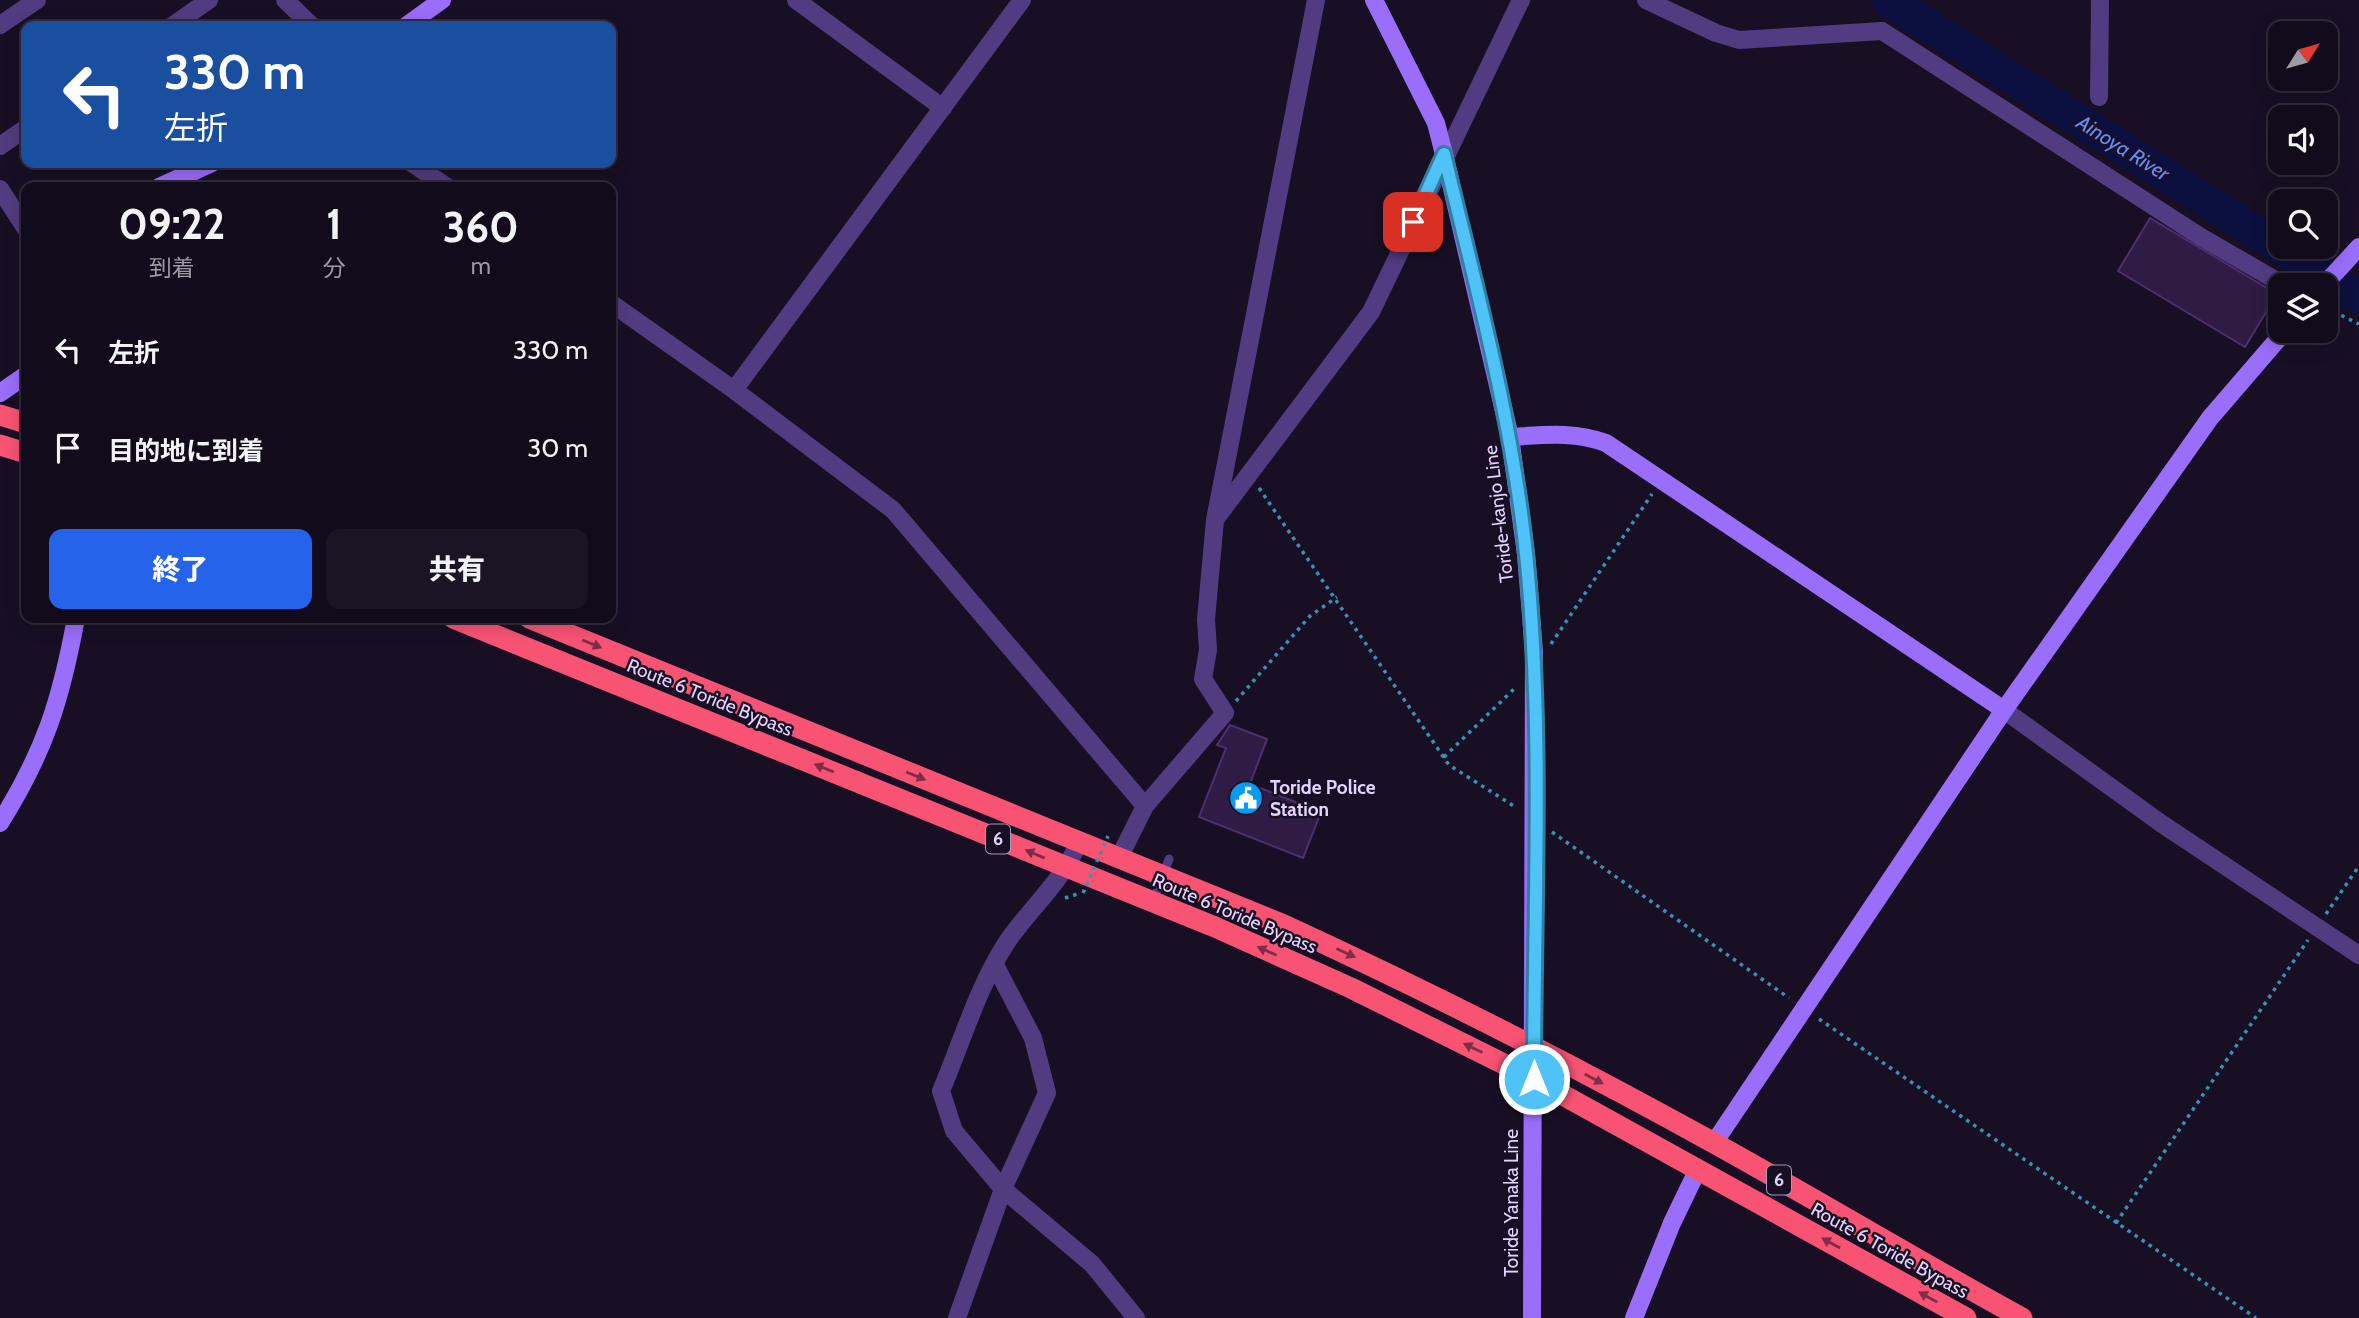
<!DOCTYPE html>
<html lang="ja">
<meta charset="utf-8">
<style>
:root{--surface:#120b1b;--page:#1b1424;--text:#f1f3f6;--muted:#9c9ba3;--line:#312b3a;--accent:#2563eb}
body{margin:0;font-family:Cabin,"Noto Sans JP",sans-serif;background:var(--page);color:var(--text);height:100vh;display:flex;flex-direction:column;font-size:26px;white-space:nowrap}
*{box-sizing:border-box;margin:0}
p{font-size:23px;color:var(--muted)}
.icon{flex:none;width:38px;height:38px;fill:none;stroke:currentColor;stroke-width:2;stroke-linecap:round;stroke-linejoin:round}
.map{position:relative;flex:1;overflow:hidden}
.panel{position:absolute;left:21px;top:182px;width:595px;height:441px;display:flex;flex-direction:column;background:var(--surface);border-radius:14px;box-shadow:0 4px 18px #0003,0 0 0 2px var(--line)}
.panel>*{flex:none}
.top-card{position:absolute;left:21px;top:21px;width:595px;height:147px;border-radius:14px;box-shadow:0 4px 18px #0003,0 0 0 2px var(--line);background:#1a4fa0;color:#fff;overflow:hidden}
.needle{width:46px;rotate:53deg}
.fabs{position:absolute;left:2268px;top:21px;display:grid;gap:14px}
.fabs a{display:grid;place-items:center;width:70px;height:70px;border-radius:14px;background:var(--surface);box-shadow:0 4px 18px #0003,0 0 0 2px var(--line);font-size:35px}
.pin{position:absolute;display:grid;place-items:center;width:60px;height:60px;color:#fff;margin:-30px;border-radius:14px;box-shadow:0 4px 10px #0006}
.me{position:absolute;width:77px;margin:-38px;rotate:0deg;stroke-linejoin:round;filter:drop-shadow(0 0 5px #0008)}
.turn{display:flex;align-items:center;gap:24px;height:147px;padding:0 28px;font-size:32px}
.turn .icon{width:91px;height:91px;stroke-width:2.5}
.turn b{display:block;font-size:49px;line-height:60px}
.eta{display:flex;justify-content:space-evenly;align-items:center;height:119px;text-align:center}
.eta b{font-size:42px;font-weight:800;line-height:49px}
.action{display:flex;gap:14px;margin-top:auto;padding:14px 28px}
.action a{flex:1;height:80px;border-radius:14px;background:var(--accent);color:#fff;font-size:28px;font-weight:800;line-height:80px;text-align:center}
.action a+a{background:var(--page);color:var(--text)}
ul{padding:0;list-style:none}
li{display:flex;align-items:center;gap:21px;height:98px;padding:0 28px}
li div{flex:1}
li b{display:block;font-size:26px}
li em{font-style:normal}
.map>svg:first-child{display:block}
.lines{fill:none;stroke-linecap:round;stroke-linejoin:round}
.river{stroke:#0c1040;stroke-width:33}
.building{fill:#2f1c44;stroke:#4e2f6f;stroke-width:2}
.path{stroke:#3395b1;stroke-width:3.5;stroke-dasharray:3.5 5;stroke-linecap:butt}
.lane{stroke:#523c81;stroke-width:9}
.street{stroke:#523c81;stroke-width:18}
.secondary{stroke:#996efa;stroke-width:18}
.highway{stroke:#f95374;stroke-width:21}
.path-bridge{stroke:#3395b1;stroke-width:3.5;stroke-dasharray:3.5 5;stroke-linecap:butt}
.oneway{fill:#7d2e48}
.route-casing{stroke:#337fa1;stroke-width:18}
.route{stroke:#4fc3f7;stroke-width:12}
.labels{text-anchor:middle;stroke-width:5;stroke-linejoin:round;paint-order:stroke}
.shield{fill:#180f24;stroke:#a798bc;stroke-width:2}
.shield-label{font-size:18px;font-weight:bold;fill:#e4d3fd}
.street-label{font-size:19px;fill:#e4d3fd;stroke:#180f24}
.poi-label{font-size:19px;font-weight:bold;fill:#e4d3fd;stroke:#180f24;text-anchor:start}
.water-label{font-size:21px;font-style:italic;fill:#658bf9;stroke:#180f24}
</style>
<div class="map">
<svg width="2359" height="1318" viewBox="0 0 2359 1318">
<rect width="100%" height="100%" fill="#180f24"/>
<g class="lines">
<!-- river -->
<path class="river" d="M1888,0L2359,297"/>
</g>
<!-- building -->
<path class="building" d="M2150,218L2277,294L2245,347L2118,271Z
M1230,725L1267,739L1250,784L1321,812L1303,858L1199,817L1226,748L1217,745Z"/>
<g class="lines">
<!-- path -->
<path class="path" d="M2326,308L2359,324
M1259,488L1449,765L1517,808
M1551,644L1652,494
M1236,701L1310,616L1337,597
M1444,757L1515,688
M1552,832L1789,998
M1065,898L1081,893
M2326,914L2359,866
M1819,1019L2256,1318
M2116,1223L2308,940"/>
<!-- lane -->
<path class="lane" d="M1153,902L1169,859"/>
<!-- street -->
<path class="street" d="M285,0L312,26
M796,0L943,108
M1646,0L1716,33L1739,40L1882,31L2201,237L2284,285
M0,25L37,0
M172,26L209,0
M2099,97L2100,0
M0,146L26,128
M412,163L447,187
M0,189L26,229
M611,303L734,390L893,510L1145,806
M734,390L1022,0
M1217,517L1371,312L1521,0
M2004,710L2162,824L2359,955
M1119,858L1145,806L1225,713L1203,679L1208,650L1206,619L1215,520L1316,0
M995,965L1033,1038L1047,1093L1003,1189L954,1131L941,1091C961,1044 979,984 1007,942C1031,907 1062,882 1079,842
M957,1318L1003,1189L1092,1264L1136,1318"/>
<!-- secondary -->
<path class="secondary" d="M1374,0L1436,123L1444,154L1510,437L1526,554L1534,652L1532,1318
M406,26L442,0
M159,187L212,163
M2324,285L2359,247
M0,393L26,375
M1510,437C1544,435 1574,431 1606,443L2004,710
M0,823C45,751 61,700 76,618
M1714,1143L2004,710L2210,418L2285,331
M1634,1318L1672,1223L1698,1169"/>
<!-- highway -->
<path class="highway" d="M0,415L26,423
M0,445L26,453
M453,618L1215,927L1351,988L1534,1079L1966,1318
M529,618L1284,925C1430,992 1573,1065 1714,1143C1817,1200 1918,1261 2022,1318"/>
<!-- path-bridge -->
<path class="path-bridge" d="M1083,893L1108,836"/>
</g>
<!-- one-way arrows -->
<defs><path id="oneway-solid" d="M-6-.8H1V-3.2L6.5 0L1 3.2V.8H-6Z" transform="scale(1.75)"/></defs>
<g class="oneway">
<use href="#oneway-solid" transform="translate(592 644) rotate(22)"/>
<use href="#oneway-solid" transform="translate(824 768) rotate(-158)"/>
<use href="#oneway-solid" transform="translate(916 776) rotate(22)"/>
<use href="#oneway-solid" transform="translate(1035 854) rotate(-157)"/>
<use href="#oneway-solid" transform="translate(1267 951) rotate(-156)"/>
<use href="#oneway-solid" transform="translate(1346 953) rotate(25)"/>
<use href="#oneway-solid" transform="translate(1473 1048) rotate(-154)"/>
<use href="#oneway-solid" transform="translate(1594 1079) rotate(28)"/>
<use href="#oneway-solid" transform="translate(1831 1243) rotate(-151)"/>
<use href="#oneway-solid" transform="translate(1928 1297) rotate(-151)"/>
</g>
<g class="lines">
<!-- route casing -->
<g class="route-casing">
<path id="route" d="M1413,222L1444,154C1476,287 1512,419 1526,554C1544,728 1534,904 1534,1079"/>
</g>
<!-- route -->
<use href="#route" class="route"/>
</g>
<!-- icons -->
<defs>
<g id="civic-disc" transform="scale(1.75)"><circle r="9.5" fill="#099af4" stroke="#180f24"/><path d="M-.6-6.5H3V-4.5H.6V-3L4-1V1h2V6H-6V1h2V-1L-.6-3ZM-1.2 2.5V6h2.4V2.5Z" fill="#fff"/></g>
</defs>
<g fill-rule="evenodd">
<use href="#civic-disc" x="1246" y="798"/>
</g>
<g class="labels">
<!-- shield labels -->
<g class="shield">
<rect x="986" y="824.5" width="24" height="29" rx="5"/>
<rect x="1767" y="1165.5" width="24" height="29" rx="5"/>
</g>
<g class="shield-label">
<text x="998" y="845">6</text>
<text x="1779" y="1186">6</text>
</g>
<!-- street labels -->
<g class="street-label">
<text transform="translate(1498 514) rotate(-97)" y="7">Toride-kanjo Line</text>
<text transform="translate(710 697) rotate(22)" y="7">Route 6 Toride Bypass</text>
<text transform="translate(1235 913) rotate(23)" y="7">Route 6 Toride Bypass</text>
<text transform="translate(1511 1203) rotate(-90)" y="7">Toride Yanaka Line</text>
<text transform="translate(1890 1250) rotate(29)" y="7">Route 6 Toride Bypass</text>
</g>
<!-- poi labels -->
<g class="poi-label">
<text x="1270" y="794">Toride Police<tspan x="1270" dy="22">Station</tspan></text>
</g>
<!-- water labels -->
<g class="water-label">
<text transform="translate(2123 148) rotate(32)" y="7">Ainoya River</text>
</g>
</g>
</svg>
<div class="fabs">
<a><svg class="needle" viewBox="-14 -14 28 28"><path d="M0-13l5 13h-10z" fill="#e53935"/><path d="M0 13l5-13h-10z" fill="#9c9ba3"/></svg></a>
<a><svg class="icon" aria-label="sound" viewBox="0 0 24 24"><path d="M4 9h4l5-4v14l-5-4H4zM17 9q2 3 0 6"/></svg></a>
<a><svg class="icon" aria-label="search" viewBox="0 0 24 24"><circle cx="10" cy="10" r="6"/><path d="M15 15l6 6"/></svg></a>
<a><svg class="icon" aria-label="layers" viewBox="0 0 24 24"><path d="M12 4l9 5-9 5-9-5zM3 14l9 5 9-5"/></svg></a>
</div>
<div class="pin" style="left:1413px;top:222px;background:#d93025"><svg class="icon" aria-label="arrive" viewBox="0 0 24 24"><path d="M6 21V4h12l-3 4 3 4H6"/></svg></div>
<svg class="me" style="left:1534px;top:1079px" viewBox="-20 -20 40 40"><circle r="17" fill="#4fc3f7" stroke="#fff" stroke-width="3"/><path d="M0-11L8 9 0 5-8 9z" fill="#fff"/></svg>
<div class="top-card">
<div class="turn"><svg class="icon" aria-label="left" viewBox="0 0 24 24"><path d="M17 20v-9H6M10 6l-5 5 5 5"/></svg><div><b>330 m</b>左折</div></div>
</div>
<section class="panel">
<div class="eta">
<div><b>09:22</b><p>到着</p></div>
<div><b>1</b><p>分</p></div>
<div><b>360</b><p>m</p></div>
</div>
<ul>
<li><svg class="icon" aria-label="left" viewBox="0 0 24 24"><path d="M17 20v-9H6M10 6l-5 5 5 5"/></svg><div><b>左折</b></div><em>330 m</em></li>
<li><svg class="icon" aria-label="arrive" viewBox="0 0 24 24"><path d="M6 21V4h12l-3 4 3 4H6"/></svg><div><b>目的地に到着</b></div><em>30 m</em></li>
</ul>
<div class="action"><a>終了</a><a>共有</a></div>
</section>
</div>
